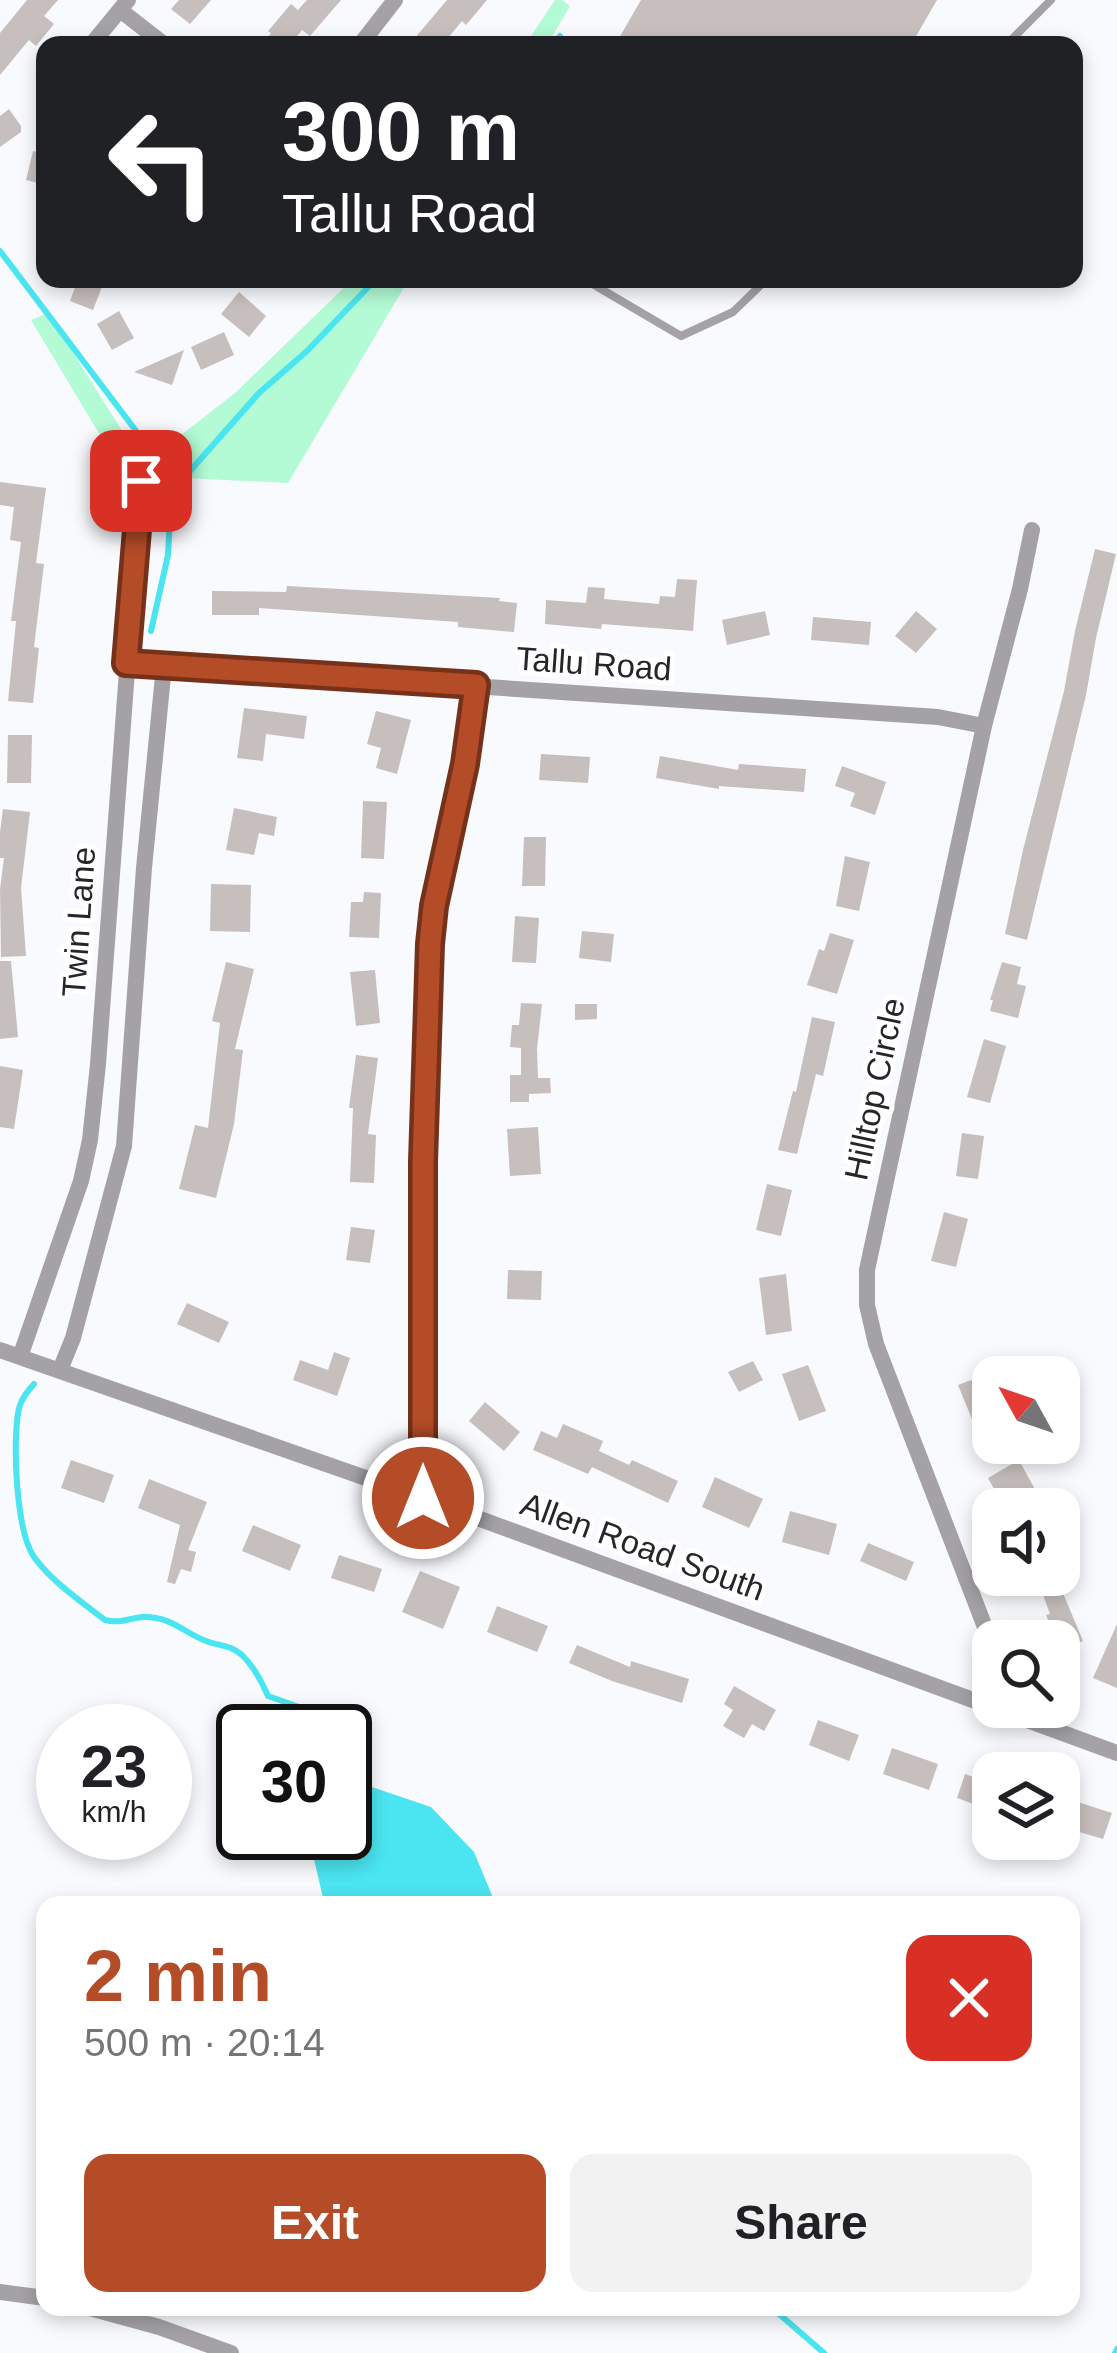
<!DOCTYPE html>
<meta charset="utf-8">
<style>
:root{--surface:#fff;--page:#f2f2f2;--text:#202124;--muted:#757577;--accent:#b44c28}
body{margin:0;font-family:Helvetica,sans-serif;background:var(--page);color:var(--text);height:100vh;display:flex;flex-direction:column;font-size:45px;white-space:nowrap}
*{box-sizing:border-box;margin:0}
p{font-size:39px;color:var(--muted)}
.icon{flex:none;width:66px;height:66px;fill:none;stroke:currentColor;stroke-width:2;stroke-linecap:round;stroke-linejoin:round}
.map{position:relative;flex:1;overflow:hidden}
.side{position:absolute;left:36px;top:1896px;width:1044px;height:420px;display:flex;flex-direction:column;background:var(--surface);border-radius:24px;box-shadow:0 6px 18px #0003}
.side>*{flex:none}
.top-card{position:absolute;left:36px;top:36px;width:1047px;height:252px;border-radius:24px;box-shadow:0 6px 18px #0003;background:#202124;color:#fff;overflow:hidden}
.needle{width:78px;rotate:310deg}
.controls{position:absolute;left:972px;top:1356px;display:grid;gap:24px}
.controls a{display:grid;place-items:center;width:108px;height:108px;border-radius:24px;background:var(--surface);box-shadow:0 6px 18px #0003;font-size:60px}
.speed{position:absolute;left:36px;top:1704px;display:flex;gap:24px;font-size:60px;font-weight:700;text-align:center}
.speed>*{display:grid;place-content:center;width:156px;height:156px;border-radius:50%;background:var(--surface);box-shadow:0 6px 18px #0003;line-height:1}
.speed small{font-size:30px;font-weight:400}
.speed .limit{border:6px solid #111;border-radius:18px;background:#fff;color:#111}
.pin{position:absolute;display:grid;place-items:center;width:102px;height:102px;color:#fff;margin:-51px;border-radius:24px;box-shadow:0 6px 18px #0006}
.me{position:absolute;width:132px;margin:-66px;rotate:0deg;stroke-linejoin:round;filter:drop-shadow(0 0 9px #0008)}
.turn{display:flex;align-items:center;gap:42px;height:252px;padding:0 48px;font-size:54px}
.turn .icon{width:156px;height:156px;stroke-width:2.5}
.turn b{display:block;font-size:84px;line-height:102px}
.round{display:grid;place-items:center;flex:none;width:126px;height:126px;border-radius:24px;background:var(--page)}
.head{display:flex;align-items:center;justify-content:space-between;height:204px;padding:0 48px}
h1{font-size:72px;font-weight:700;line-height:90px;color:var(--accent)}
.action{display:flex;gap:24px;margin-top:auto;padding:24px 48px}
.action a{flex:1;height:138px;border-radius:24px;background:var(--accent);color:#fff;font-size:48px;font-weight:700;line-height:138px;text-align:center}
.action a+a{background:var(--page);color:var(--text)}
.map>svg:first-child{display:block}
.green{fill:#b2fbd4}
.water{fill:#4ae5f0}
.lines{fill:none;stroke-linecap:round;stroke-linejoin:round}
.stream{stroke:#4ae5f0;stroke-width:6}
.building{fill:#c7bfbd}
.lane{stroke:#a4a2a5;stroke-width:8}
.street{stroke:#a4a2a5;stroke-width:16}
.route-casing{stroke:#75311a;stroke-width:30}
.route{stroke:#b44c28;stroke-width:21}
.labels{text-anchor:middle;stroke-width:10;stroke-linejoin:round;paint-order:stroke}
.street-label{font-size:33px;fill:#242628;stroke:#fff}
</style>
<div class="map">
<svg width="1117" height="2353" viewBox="0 0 1117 2353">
<rect width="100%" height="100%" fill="#f8fafe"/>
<!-- green -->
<path class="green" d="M555,0H562L570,6L547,45H525Z
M353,279H409L288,483L124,475L31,320L48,313L126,437L172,442L235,393Z"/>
<!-- water -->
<path class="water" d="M354,1781L431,1807L474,1852L496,1905H329L323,1898L308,1833H345V1785Z"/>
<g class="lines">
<!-- stream -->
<path class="stream" d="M553,45L560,36
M0,251L177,485
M151,631L168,555L171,502L175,488L259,393L307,351L376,279
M34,1384C27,1392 22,1398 19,1408C12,1440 16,1531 34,1557C52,1582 82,1602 105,1620C121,1624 129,1618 143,1617C171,1616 184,1633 206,1641C219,1646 231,1645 242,1655C253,1666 262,1682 268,1696L302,1708L331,1731
M345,1756L356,1786
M771,2307L824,2353
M1115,2353L1117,2349"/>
</g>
<!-- building -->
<path class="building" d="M27,0H58L44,16L54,24L36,46L29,40L0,75V33Z
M179,0H211L190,24L171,9Z
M307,0H341L310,36L302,30L290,45H262L271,33L268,31L291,4L298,10Z
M447,0H487L466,25L462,21L442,45H409Z
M641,0H937L911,45H615Z
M9,109L21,126V132L0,147V116Z
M33,151L45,154V185L26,180Z
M78,279H105L93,310L70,301Z
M239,292L266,316L249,337L221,314Z
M119,311L134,338L112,350L97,324Z
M224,332L234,355L201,370L191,347Z
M184,350L172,385L134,372Z
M0,482L46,488L36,563L44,564L34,647L39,648L33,703L8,701L16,621H11L21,542L10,540L14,507L0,505Z
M1095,549L1116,554L1096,638L1086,695L1027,940L1005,934L1023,850L1064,691L1075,631Z
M677,579L697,580L693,631L602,624L601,629L545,624L546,600L586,603L588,587L605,588L604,599L659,604L660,596L675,597Z
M287,586L500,598L499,601L517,603L514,632L458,627V622L259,608V615H212V591L286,592Z
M765,611L770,635L727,645L722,620Z
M916,611L937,629L916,653L895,636Z
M813,617L871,622L869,645L811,640Z
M244,708L307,716L304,739L266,734L263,761L237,758Z
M376,711L411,720L397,774L376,768L381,748L367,744Z
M8,735H32L31,783H7Z
M541,754L590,757L588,783L539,780Z
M660,756L738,770L739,764L806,769L804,792L719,786V789L656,778Z
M842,766L886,782L875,815L850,806L855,793L835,786Z
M363,801L387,802L384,859L361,858Z
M234,808L277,817L274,836L259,833L254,855L226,850Z
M3,809L30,812L21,888L26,956L1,957L0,889L4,858H0V832Z
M524,837H546L545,886H522Z
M845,856L870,862L859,911L836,906Z
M211,884L251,885L250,932L210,931Z
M364,892L381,893L379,938L349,937L351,902H363Z
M515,916L539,918L536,963L512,962Z
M582,931L614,934L611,962L579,958Z
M830,933L854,940L837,994L807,985L819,949L824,951Z
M0,961H11L18,1037L0,1039Z
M226,962L254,969L235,1049L243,1050L234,1124L216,1198L179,1189L195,1125L208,1128L220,1023L212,1021Z
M1002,962L1021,967L1017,984L1026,986L1018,1018L990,1011L993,1000H990Z
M375,970L380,1023L356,1026L350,972Z
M521,1003L542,1004L537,1049L538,1078H550L551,1093L529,1094V1102H510V1075H521V1048L510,1047L512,1025H519Z
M575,1004H597V1019L575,1020Z
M812,1017L835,1022L823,1076L816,1074L797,1154L778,1150L793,1091L796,1092Z
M984,1039L1006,1046L990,1103L967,1097Z
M356,1055L378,1058L368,1134L376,1135L374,1183L350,1182L353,1108H349Z
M0,1066L23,1070L14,1129L0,1127Z
M538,1127L541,1174L510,1176L507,1129Z
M962,1133L984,1136L978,1179L956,1176Z
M767,1184L792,1190L781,1236L756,1230Z
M944,1212L968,1219L956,1267L931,1261Z
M351,1227L375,1230L370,1263L346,1260Z
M508,1270L542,1271L541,1300L507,1299Z
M786,1274L792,1331L766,1335L759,1278Z
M187,1303L229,1322L219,1343L177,1324Z
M334,1352L350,1358L337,1396L293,1380L300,1360L328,1370Z
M753,1361L763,1380L739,1392L728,1372Z
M808,1365L826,1411L799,1421L782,1374Z
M979,1377L993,1410V1435L981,1441L958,1385Z
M485,1402L520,1432L504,1451L469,1421Z
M563,1424L603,1441L599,1451L629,1465L632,1460L678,1481L668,1503L592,1467L588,1474L533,1450L541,1431L557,1438Z
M71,1460L114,1475L104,1503L61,1488Z
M1019,1460L1037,1493L1005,1509L988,1478Z
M715,1477L763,1499L749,1528L702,1507Z
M149,1479L207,1502L188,1550L196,1552L191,1572L181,1569L175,1584L167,1582L180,1525L138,1508Z
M790,1511L837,1524L829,1555L782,1542Z
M1059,1512H1062L1079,1563L1059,1570Z
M253,1525L301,1545L290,1571L242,1551Z
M868,1543L914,1562L906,1581L860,1561Z
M339,1555L382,1569L374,1592L331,1578Z
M420,1571L460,1587L443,1629L402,1612Z
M1036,1575H1060L1065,1592L1063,1593L1083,1641L1061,1650L1046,1615L1050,1614Z
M497,1606L548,1626L537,1652L487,1632Z
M1117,1624V1688L1093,1678Z
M577,1645L630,1667L631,1661L689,1679L682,1703L612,1681L569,1663Z
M734,1686L776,1710L764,1731L752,1724L744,1738L723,1726L733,1710L724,1704Z
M818,1720L859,1735L849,1761L809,1745Z
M892,1748L938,1764L929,1790L883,1774Z
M965,1774L993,1784V1811L957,1798Z
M1059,1796L1112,1813L1103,1839L1059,1826Z"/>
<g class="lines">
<!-- lane -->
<path class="lane" d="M1006,45L1051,0
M584,279L681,336L733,312L767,279"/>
<!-- street -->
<path class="street" d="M120,10L165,45
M91,45L128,0
M360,45L395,0
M175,280L176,279
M126,663L938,717L984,726
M0,1350L423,1498L1117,1753
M20,1357L81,1181L90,1140L98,1064L141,481
M60,1370L73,1338L124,1146L144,868L164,666
M423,1498V1162L430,944L434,906L456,809L476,685
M993,1648L876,1344L867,1305V1270L984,726L1020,589L1032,530
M0,2292L45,2298
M86,2307L159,2327L231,2353"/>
</g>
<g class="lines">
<!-- route casing -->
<g class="route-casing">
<path id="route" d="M141,481L126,663L476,685L465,764L434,906L430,944L423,1162V1498"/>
</g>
<!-- route -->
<use href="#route" class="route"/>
</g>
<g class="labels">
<!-- street labels -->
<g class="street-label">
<text transform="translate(594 663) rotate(4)" y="12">Tallu Road</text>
<text transform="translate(78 922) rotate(-86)" y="12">Twin Lane</text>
<text transform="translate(874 1089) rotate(-78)" y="12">Hilltop Circle</text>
<text transform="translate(643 1546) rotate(20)" y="12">Allen Road South</text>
</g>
</g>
</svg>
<div class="controls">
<a><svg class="needle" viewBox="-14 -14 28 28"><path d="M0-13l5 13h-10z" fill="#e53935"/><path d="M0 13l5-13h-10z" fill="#757577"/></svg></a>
<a><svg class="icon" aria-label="sound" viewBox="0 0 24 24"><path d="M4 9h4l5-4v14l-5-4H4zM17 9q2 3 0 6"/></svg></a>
<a><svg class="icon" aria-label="search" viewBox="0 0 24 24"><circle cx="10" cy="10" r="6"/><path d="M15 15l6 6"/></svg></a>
<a><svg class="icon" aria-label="layers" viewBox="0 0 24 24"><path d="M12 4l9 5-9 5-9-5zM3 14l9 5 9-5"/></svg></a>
</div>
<div class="speed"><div>23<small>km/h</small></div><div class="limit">30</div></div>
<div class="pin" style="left:141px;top:481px;background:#d93025"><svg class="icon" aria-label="arrive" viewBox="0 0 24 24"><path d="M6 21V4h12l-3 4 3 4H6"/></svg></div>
<svg class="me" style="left:423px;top:1498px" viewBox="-20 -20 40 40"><circle r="17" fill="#b44c28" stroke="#fff" stroke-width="3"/><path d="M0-11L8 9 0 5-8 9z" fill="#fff"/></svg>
<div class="top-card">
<div class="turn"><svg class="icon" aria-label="left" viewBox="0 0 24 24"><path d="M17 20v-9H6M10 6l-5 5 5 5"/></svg><div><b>300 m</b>Tallu Road</div></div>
</div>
<section class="side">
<div class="head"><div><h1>2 min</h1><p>500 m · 20:14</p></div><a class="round" style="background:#d93025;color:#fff"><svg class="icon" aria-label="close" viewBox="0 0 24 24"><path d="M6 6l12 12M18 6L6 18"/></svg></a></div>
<div class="action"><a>Exit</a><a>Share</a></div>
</section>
</div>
